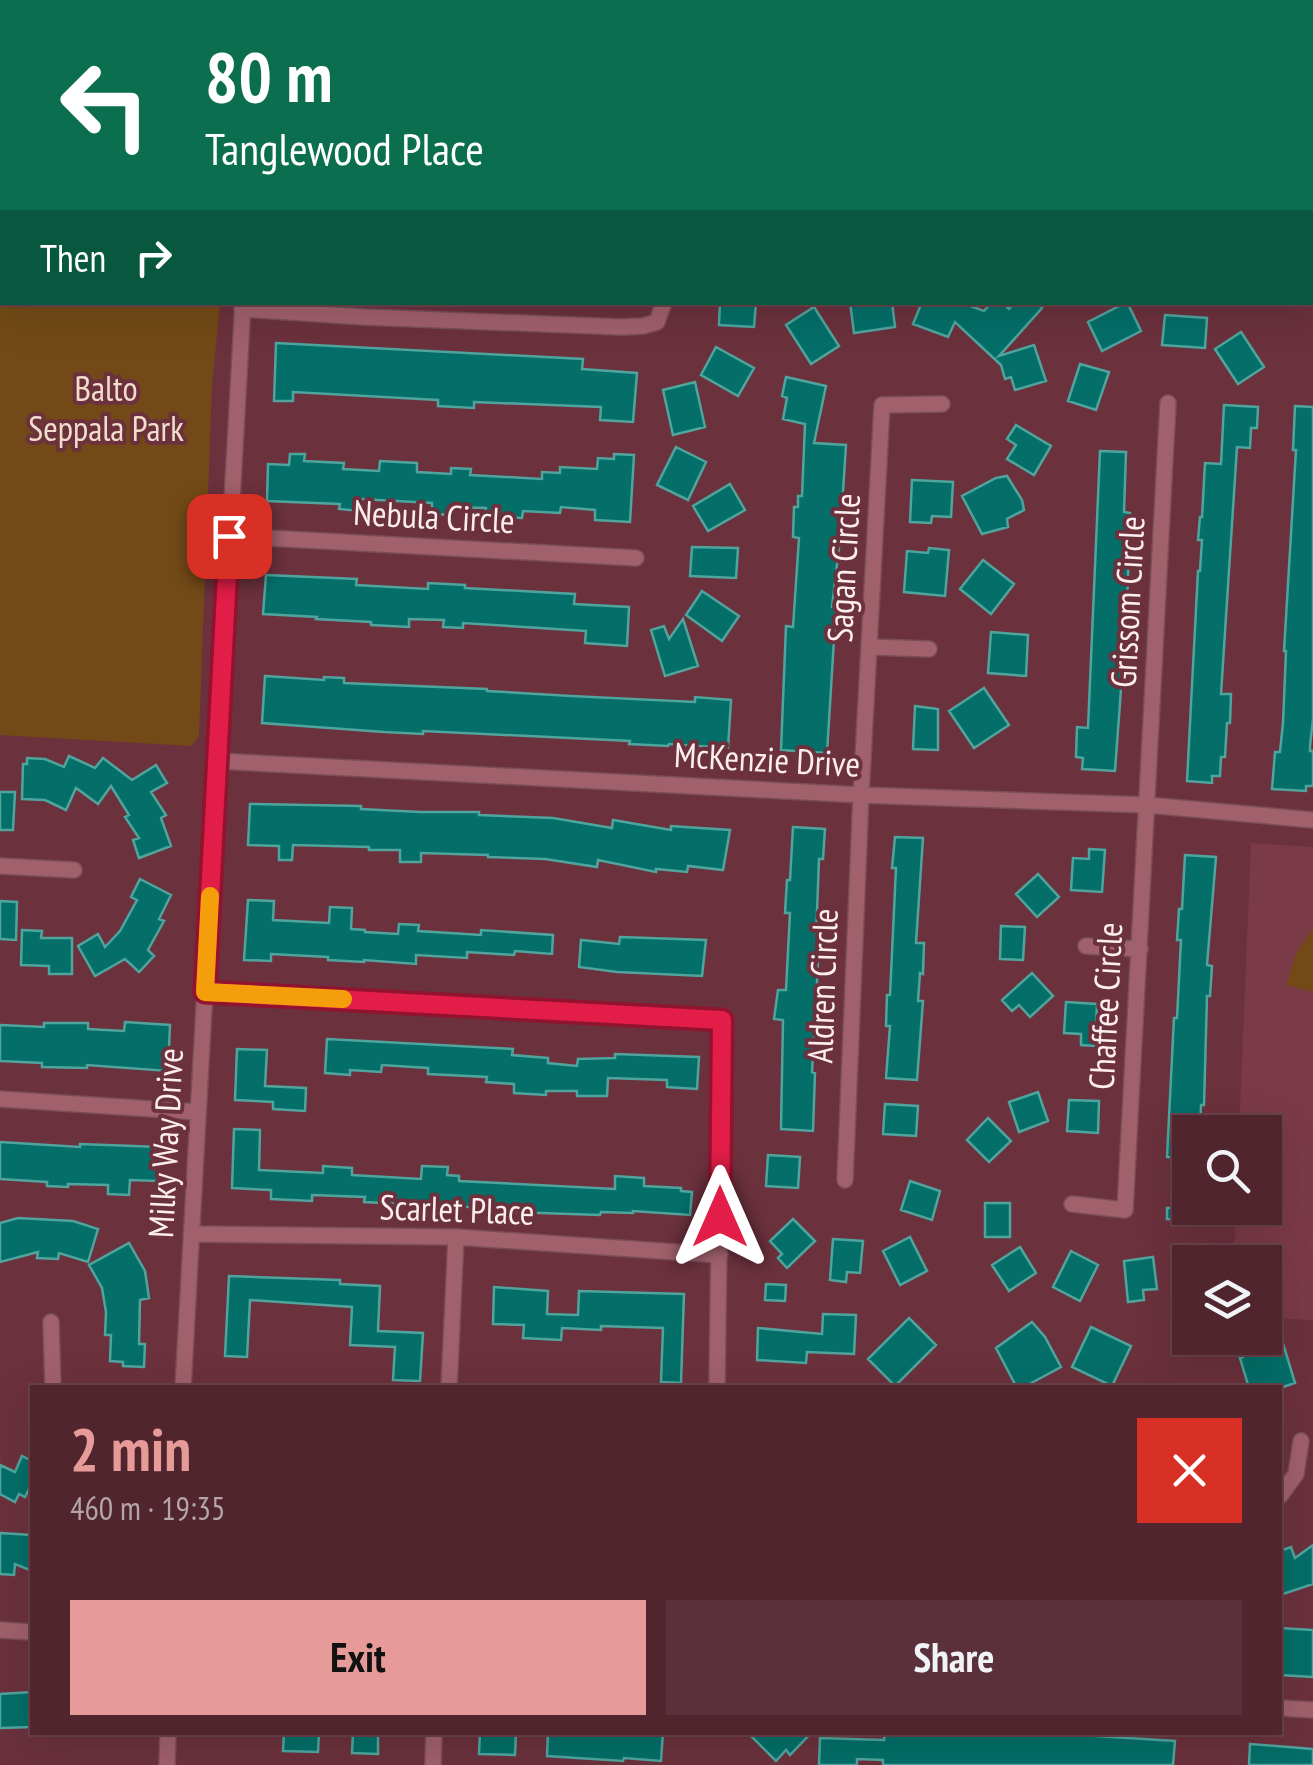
<!DOCTYPE html>
<meta charset="utf-8">
<style>
:root{--surface:#50252e;--page:#5a313a;--text:#f1f3f6;--muted:#b4a5aa;--line:#67424a;--accent:#e69b98}
body{margin:0;font-family:"PT Sans Narrow",sans-serif;background:var(--page);color:var(--text);height:100vh;display:flex;flex-direction:column;font-size:38px;white-space:nowrap}
*{box-sizing:border-box;margin:0}
p{font-size:32px;color:var(--muted)}
.icon{flex:none;width:55px;height:55px;fill:none;stroke:currentColor;stroke-width:2;stroke-linecap:round;stroke-linejoin:round}
.map{position:relative;flex:1;overflow:hidden}
.side{position:absolute;left:30px;top:1385px;width:1252px;height:350px;display:flex;flex-direction:column;background:var(--surface);border-radius:0px;box-shadow:0 10px 40px #0002,0 0 0 2px var(--line)}
.side>*{flex:none}
.top-card{position:absolute;left:0px;top:0px;width:1315px;height:305px;box-shadow:0 10px 40px #0002,0 0 0 2px var(--line);background:#0b6e4f;color:#fff;overflow:hidden}
.tools{position:absolute;left:1172px;top:1115px;display:grid;gap:20px}
.tools a{display:grid;place-items:center;width:110px;height:110px;border-radius:0px;background:var(--surface);box-shadow:0 10px 40px #0002,0 0 0 2px var(--line);font-size:50px}
.pin{position:absolute;display:grid;place-items:center;width:85px;height:85px;color:#fff;margin:-42px;border-radius:20px;box-shadow:0 5px 15px #0006}
.me{position:absolute;width:110px;margin:-55px;rotate:0deg;stroke-linejoin:round;filter:drop-shadow(0 0 8px #0008)}
.turn{display:flex;align-items:center;gap:35px;height:210px;padding:0 40px;font-size:45px}
.turn .icon{width:130px;height:130px;stroke-width:2.5}
.turn b{display:block;font-size:70px;line-height:85px}
.then{display:flex;align-items:center;height:95px;padding:0 40px;background:#0003;gap:20px;font-size:38px}
.round{display:grid;place-items:center;flex:none;width:105px;height:105px;border-radius:0px;background:var(--page)}
.summary{display:flex;align-items:center;justify-content:space-between;height:170px;padding:0 40px}
h1{font-size:60px;font-weight:700;line-height:75px;color:var(--accent)}
.button{display:flex;gap:20px;margin-top:auto;padding:20px 40px}
.button a{flex:1;height:115px;border-radius:0px;background:var(--accent);color:#111;font-size:40px;font-weight:700;line-height:115px;text-align:center}
.button a+a{background:var(--page);color:var(--text)}
.map>svg:first-child{display:block}
.built{fill:#7b3a47}
.green{fill:#734a17}
.building{fill:#046e68;stroke:#4fa59e;stroke-width:2.5}
.lines{fill:none;stroke-linecap:round;stroke-linejoin:round}
.street-casing{stroke:#7a4e59;stroke-width:18}
.street{stroke:#a0606c;stroke-width:15}
.route-casing{stroke:#92132f;stroke-width:25}
.route{stroke:#e11d48;stroke-width:18}
.slow{stroke:#f59e0b;stroke-width:18}
.labels{text-anchor:middle;stroke-width:8;stroke-linejoin:round;paint-order:stroke}
.park-label{font-size:35px;fill:#f1ddc9;stroke:#6b313d}
.street-label{font-size:35px;fill:#fcedef;stroke:#6b313d}
</style>
<div class="map">
<svg width="1313" height="1765" viewBox="0 0 1313 1765">
<rect width="100%" height="100%" fill="#6b313d"/>
<!-- built -->
<path class="built" d="M1251,843L1313,847V1320L1265,1318V1262H1234L1236,1208H1265V1132H1239Z"/>
<!-- green -->
<path class="green" d="M0,0H300L302,2H2V302L220,303L212,385L199,736L191,746L0,735Z
M1313,928V992L1286,985L1296,953Z"/>
<!-- building -->
<path class="building" d="M720,302H756L754,327L719,325Z
M850,302H892L895,327L854,333Z
M922,302H960L984,311L992,302H1002L1009,309L1015,302H1036L1042,308L999,356L1034,345L1046,381L1015,390L1011,377L1005,379L1001,365L955,322L948,337L913,324Z
M1127,302L1141,331L1102,351L1088,322Z
M814,307L839,346L811,364L786,325Z
M1165,315L1207,318L1205,348L1162,345Z
M1241,332L1264,367L1238,384L1215,349Z
M276,343L583,359L582,369L637,373L633,422L600,420L601,407L474,402V408L438,406V400L293,392V401H274Z
M716,347L754,368L738,396L701,375Z
M1080,364L1109,372L1096,410L1068,401Z
M786,377L826,386L814,443L846,445L840,539L832,607H836L827,753L781,750L786,626L793,627L799,538L793,537L794,507H798V496H802L805,424L783,419L787,398L782,396Z
M695,382L705,427L673,435L663,390Z
M1224,405L1258,407L1257,428H1251L1250,448L1237,447L1221,694H1231L1230,723H1227L1225,757H1221L1220,776H1212V783L1187,781L1198,571H1200L1202,540H1198L1200,517H1202L1205,463L1221,464Z
M1295,406L1313,407V719L1310,746V751H1313V786H1306V791L1272,789L1275,752H1280L1283,723L1286,651H1284L1296,450H1293Z
M1016,425L1051,446L1034,475L1007,459L1016,445L1007,439Z
M676,447L706,462L688,500L657,485Z
M1100,451L1126,452L1124,512L1130,513L1127,607L1115,771L1082,769L1083,758L1076,757L1077,727L1088,728Z
M290,454H305L304,461L344,463L343,469L379,471L380,461L417,463V472L451,474V468L471,469L470,475L542,479V472L560,473V467L597,469L598,458L614,459V454L634,455L630,522L595,520V510L561,507L560,513L523,511L522,518L485,516L486,508L451,507V515L432,514V503L360,499L359,511L339,509L340,504L267,501L268,464L289,465Z
M1007,476L1022,500L1024,510L1007,519L1008,527L982,534L962,496L996,478Z
M912,480L953,482L951,517L932,516L931,523L910,522Z
M730,484L745,510L708,531L693,506Z
M692,547L738,548L736,578L690,576Z
M929,548L949,550L945,596L904,592L907,551L928,553Z
M983,560L1014,584L991,614L960,589Z
M266,575L357,579L356,585L428,589V583L465,585V588L575,594L574,604L629,607L627,646L585,643L586,631L463,623V628L443,627L444,620L409,619V627L371,625V622L316,619L317,617L263,614Z
M702,591L739,616L722,641L686,615Z
M683,619L698,666L665,676L651,630L664,626L669,639Z
M991,632L1028,635L1026,676L988,673Z
M265,676L324,680V677L344,678V683L487,689V691L571,696L695,702V697L731,700L728,748L669,744L668,746L629,744L630,741L423,731V734L384,732L262,723Z
M984,688L1009,725L974,748L949,711Z
M915,706L938,709V750L913,749Z
M69,756L95,768L103,758L132,780L156,765L167,783L151,792L166,815L161,818L171,846L139,858L133,840L139,838L125,817L129,815L111,786L98,804L76,788L66,810L45,800L22,799L23,764H27V758L45,759L64,767Z
M0,792H15L13,830H0Z
M250,804L361,806V809L420,812H479V815L553,818L612,828L613,820L671,830V826L730,830L723,870L688,866L687,872L656,869V872L598,860L597,867L545,859L488,857V855L421,853V862H400V850H369V847L293,845L292,860H279V846L248,845Z
M793,827L825,829L823,859H819L816,937H819L817,983L821,984L819,1022H815L812,1072L815,1073L813,1131L781,1129L783,1020L774,1019L778,990H786L790,913H785L787,880H790Z
M895,837L923,838L916,943H924L923,974L920,973L918,1001H923L917,1080L886,1078L890,1026H886L887,995H890L896,868H892Z
M1089,849L1105,850L1102,892L1071,890L1073,858L1089,859Z
M1185,855L1216,857L1207,965L1212,966L1210,996H1207L1204,1105H1201L1200,1132H1190V1158L1167,1157L1174,1018H1177L1181,940H1177L1179,909H1182Z
M1038,874L1059,897L1037,917L1016,894Z
M140,879L171,895L159,919L164,921L148,950L154,956L139,972L125,959L95,976L78,946L98,934L105,947L120,931L137,900L131,897Z
M248,900L274,901L273,920L329,923L330,907L352,908L351,929L365,930V932L398,934L399,924L419,925L418,931L481,935V930L553,935L552,954L515,951L514,955L467,952V958L416,955V964L364,960V962L328,960V957L271,954V961L244,960Z
M0,901L17,902L16,940L0,939Z
M1001,926L1025,927L1023,960L1000,959Z
M22,930L42,931L41,938H72V974H49V966L21,965Z
M620,937L706,940L702,976L617,972L579,967L581,940L619,944Z
M1032,973L1053,996L1030,1017L1019,1005L1012,1011L1002,1000Z
M1066,1002L1097,1004L1095,1046L1081,1045V1034L1064,1033Z
M125,1022L170,1025L168,1071L87,1065V1068L42,1067V1063L0,1061V1025L44,1027V1023H88V1029L124,1031Z
M327,1039L513,1049L512,1055L548,1058V1063L577,1066L578,1059L615,1058V1054L699,1057L697,1089L667,1087V1080L608,1078L607,1096H577V1091H546V1095L514,1093V1084L486,1082L487,1077L428,1074V1068L382,1065L381,1072L350,1070V1075L325,1073Z
M237,1049L267,1050L265,1086L306,1088L305,1111L273,1109V1102L235,1100Z
M1038,1092L1048,1121L1019,1132L1009,1102Z
M1069,1100L1099,1101L1098,1133L1067,1131Z
M885,1104L918,1106L916,1136L883,1134Z
M988,1118L1011,1141L989,1162L967,1140Z
M234,1129L260,1130L259,1170L323,1173V1166L352,1168V1175L421,1179L422,1166L448,1167L447,1175L459,1176V1181L615,1189V1176L644,1178V1186L681,1188V1191L692,1192L690,1215L633,1211V1213L601,1212L600,1215L510,1212V1209L364,1202L365,1197L312,1195V1201L271,1199V1190L232,1188Z
M0,1142L80,1147V1144L160,1147L158,1181L130,1180L129,1195L108,1194V1185L68,1184V1187L47,1186V1182L0,1179Z
M768,1155L800,1157L798,1188L766,1186Z
M910,1181L940,1191L932,1220L901,1210Z
M985,1203H1010V1237H985Z
M1167,1208H1214L1213,1221L1167,1219Z
M18,1218L73,1221L98,1229L88,1262L59,1253L58,1259L37,1258L38,1252L0,1262V1223Z
M793,1219L815,1241L787,1268L778,1258L782,1254L770,1241Z
M910,1237L927,1271L900,1285L883,1251Z
M833,1239L863,1241L860,1273L847,1272L846,1282L830,1280Z
M129,1243L145,1271L149,1298L140,1300L139,1344H145L144,1367L123,1366V1362L110,1361L111,1335H105L106,1312L102,1288L89,1265Z
M1194,1245L1212,1262H1190V1283L1173,1266Z
M1020,1247L1036,1273L1009,1291L992,1265Z
M1071,1251L1098,1265L1080,1301L1053,1287Z
M1153,1257L1157,1289L1143,1290L1144,1300L1128,1302L1124,1261Z
M229,1276L340,1280V1284L380,1286L378,1331L423,1333L420,1381L393,1380L395,1347L350,1345L352,1307L250,1300L247,1357L225,1356Z
M766,1284L786,1285L785,1301L765,1300Z
M494,1287L548,1291L547,1314L578,1315L579,1291L684,1294L681,1383L661,1382L663,1328L601,1326V1330L562,1328L561,1340L523,1338L524,1325L493,1324Z
M823,1314L856,1315L854,1354L807,1352L806,1363L757,1360L758,1328L822,1334Z
M909,1318L936,1345L895,1386L868,1359Z
M1032,1322L1045,1337L1061,1367L1022,1388H1017L996,1348Z
M1091,1327L1131,1346L1112,1386L1072,1367Z
M1250,1338L1254,1349L1282,1340L1295,1383L1280,1388H1249L1240,1358L1243,1357L1238,1342Z
M22,1456L32,1461V1483L25,1497L19,1494L15,1502L0,1494V1465L15,1472Z
M0,1533L32,1535V1571L15,1564L14,1575L0,1574Z
M1313,1545V1584L1280,1595V1551L1291,1547L1295,1558Z
M1280,1628L1313,1630V1677L1280,1675Z
M32,1692V1727L0,1728V1694Z
M284,1732H319L318,1752L283,1751Z
M353,1732H378V1754L352,1753Z
M480,1732H516L515,1755L479,1754Z
M548,1732H663L661,1761L624,1758L623,1761L547,1756Z
M747,1732H812L790,1755L786,1750L776,1761Z
M885,1732H1033L1175,1741L1173,1765H883V1760L857,1759V1765H819L820,1738L884,1740Z
M1250,1744L1313,1749V1765H1249Z"/>
<g class="lines">
<!-- street casing -->
<g class="street-casing">
<path id="street" d="M448,2L450,0
M679,2V0
M937,2V0
M1178,2V0
M242,309L364,317L621,327L643,326L657,322L664,302
M229,536L636,558
M871,647L929,649
M218,761L861,795L1147,805L1313,820
M0,866L74,870
M1086,946L1140,949
M205,992L722,1020L717,1388
M0,1099L198,1112
M845,1180L861,795L882,405L942,404
M1072,1204L1125,1210L1168,403
M191,1234L456,1237L720,1255
M51,1322L53,1388
M183,1388L243,302
M449,1388L456,1237
M1280,1496L1296,1474L1301,1441
M0,1630L32,1632
M1280,1708L1313,1710
M167,1765L168,1732
M433,1765L434,1732"/>
</g>
<!-- street -->
<use href="#street" class="street"/>
</g>
<g class="lines">
<!-- route casing -->
<g class="route-casing">
<path id="route" d="M229,536L205,992L722,1020L720,1217"/>
</g>
<!-- route -->
<use href="#route" class="route"/>
<!-- slow -->
<path class="slow" d="M210,896L205,992L343,999"/>
</g>
<g class="labels">
<!-- park labels -->
<g class="park-label">
<text x="106" y="401">Balto<tspan x="106" dy="40">Seppala Park</tspan></text>
</g>
<!-- street labels -->
<g class="street-label">
<text transform="translate(434 517) rotate(3)" y="12">Nebula Circle</text>
<text transform="translate(844 568) rotate(-87)" y="12">Sagan Circle</text>
<text transform="translate(1128 602) rotate(-87)" y="12">Grissom Circle</text>
<text transform="translate(767 760) rotate(3)" y="12">McKenzie Drive</text>
<text transform="translate(823 986) rotate(-88)" y="12">Aldren Circle</text>
<text transform="translate(1106 1006) rotate(-87)" y="12">Chaffee Circle</text>
<text transform="translate(166 1143) rotate(-87)" y="12">Milky Way Drive</text>
<text transform="translate(457 1210) rotate(2)" y="12">Scarlet Place</text>
</g>
</g>
</svg>
<div class="tools">
<a><svg class="icon" aria-label="search" viewBox="0 0 24 24"><circle cx="10" cy="10" r="6"/><path d="M15 15l6 6"/></svg></a>
<a><svg class="icon" aria-label="layers" viewBox="0 0 24 24"><path d="M12 4l9 5-9 5-9-5zM3 14l9 5 9-5"/></svg></a>
</div>
<div class="pin" style="left:229px;top:536px;background:#d93025"><svg class="icon" aria-label="arrive" viewBox="0 0 24 24"><path d="M6 21V4h12l-3 4 3 4H6"/></svg></div>
<svg class="me" style="left:720px;top:1217px" viewBox="-20 -20 40 40"><path d="M0-17L14 15 0 8-14 15z" fill="#e11d48" stroke="#fff" stroke-width="4"/></svg>
<div class="top-card">
<div class="turn"><svg class="icon" aria-label="left" viewBox="0 0 24 24"><path d="M17 20v-9H6M10 6l-5 5 5 5"/></svg><div><b>80 m</b>Tanglewood Place</div></div>
<div class="then">Then<svg class="icon" aria-label="right" viewBox="0 0 24 24"><path d="M7 20v-9h11M14 6l5 5-5 5"/></svg></div>
</div>
<section class="side">
<div class="summary"><div><h1>2 min</h1><p>460 m · 19:35</p></div><a class="round" style="background:#d93025;color:#fff"><svg class="icon" aria-label="close" viewBox="0 0 24 24"><path d="M6 6l12 12M18 6L6 18"/></svg></a></div>
<div class="button"><a>Exit</a><a>Share</a></div>
</section>
</div>
